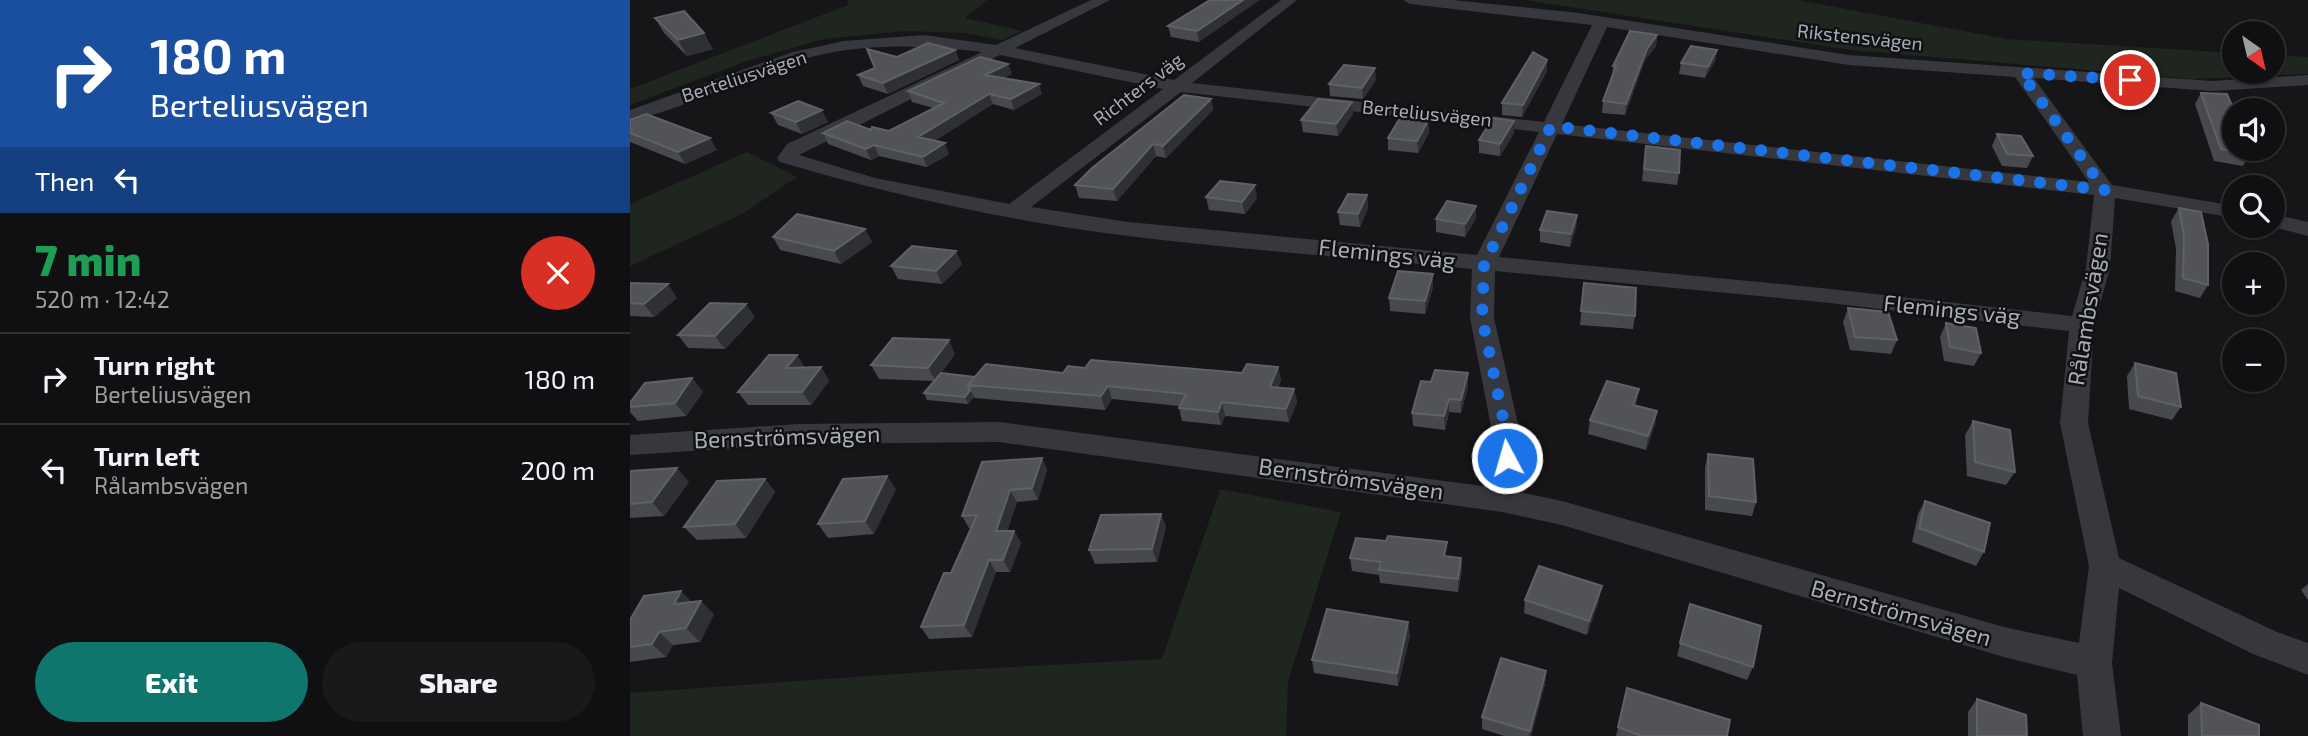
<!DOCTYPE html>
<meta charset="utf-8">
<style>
:root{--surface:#101012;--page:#19191b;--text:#f1f3f6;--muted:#9c9d9f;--line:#303032;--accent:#0f766e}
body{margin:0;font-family:"Exo 2",sans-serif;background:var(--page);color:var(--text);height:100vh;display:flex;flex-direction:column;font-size:26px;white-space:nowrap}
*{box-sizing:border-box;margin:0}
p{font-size:23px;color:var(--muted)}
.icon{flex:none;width:38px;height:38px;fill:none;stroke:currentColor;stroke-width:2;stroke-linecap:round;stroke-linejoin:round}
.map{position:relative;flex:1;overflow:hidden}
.details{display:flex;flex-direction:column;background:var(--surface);width:630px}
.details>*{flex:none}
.guide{background:#1a4fa0;color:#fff;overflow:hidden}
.needle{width:46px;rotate:146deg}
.buttons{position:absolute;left:1592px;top:21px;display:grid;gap:14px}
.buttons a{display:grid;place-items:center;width:63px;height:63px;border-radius:50%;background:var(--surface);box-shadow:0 2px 5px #0004,0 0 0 2px var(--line);font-size:35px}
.pin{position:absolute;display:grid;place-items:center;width:60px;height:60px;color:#fff;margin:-30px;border:4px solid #fff;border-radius:50%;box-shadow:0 2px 7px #0007}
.me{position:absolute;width:77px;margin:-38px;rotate:354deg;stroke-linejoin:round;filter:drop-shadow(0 0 5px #0008)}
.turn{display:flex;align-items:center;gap:24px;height:147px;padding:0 35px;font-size:32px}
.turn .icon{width:91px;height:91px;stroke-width:2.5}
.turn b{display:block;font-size:49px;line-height:60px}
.then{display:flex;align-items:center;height:66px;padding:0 35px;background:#0003;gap:14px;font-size:26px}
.round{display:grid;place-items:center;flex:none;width:74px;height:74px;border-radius:37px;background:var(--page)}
.overview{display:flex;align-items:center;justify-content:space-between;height:119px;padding:0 35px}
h1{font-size:42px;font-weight:800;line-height:52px;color:#1e9e55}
.cta{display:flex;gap:14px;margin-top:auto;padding:14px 35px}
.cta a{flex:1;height:80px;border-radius:42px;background:var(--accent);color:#fff;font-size:28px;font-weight:800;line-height:80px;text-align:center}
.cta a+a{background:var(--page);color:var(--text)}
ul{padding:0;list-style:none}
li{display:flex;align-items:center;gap:21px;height:91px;padding:0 35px;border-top:2px solid var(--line)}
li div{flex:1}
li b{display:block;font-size:26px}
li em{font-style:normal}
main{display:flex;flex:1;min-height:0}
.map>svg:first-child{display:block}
.green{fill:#1e261f}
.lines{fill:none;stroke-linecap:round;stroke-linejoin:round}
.minor{fill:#37383d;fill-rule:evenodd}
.wall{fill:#47494d}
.shaded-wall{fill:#2f3033}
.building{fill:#525359;stroke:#5f6168;stroke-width:2}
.route{stroke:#1a73e8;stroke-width:12;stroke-dasharray:0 21.6}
.labels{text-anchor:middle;stroke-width:5;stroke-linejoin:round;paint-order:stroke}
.far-street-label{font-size:19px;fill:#a8adb8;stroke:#111113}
.street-label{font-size:23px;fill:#a8adb8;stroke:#111113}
</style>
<main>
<section class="details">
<div class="guide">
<div class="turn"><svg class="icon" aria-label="right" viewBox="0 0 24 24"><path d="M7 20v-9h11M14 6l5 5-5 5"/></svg><div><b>180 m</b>Berteliusvägen</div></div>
<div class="then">Then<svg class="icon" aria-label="left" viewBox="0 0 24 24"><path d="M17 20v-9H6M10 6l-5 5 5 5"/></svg></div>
</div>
<div class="overview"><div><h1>7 min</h1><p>520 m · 12:42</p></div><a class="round" style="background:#d93025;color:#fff"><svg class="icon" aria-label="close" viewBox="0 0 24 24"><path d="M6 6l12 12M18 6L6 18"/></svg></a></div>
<ul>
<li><svg class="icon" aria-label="right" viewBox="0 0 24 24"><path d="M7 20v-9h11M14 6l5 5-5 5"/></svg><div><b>Turn right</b><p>Berteliusvägen</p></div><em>180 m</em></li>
<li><svg class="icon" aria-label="left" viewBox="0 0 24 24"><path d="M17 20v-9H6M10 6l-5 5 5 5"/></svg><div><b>Turn left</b><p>Rålambsvägen</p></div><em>200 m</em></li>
</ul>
<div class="cta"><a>Exit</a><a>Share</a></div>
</section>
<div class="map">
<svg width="1678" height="736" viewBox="0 0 1678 736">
<rect width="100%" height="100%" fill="#161618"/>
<!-- green -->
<path class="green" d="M217,0H357L335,18L392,31L372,40L335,33L275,31L194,39L117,61L0,105V89L218,5Z
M894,0H1167L1377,39L1605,53V72H1643V55L1678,57V74L1563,79L1221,50Z
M117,152L167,177L112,214L0,266V204Z
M590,489L711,512L658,682L656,736H0V693L309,671L532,659Z"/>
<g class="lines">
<!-- minor -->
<path class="minor" d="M461,0H480L385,48L544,80L651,0H667L562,83L914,122L962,25L780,4L773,0H822L949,13L1219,55L1582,81L1678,75V85L1582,91L1404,78L1482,185L1605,206V218L1485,198L1480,268L1464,325L1458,423L1489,558L1647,632L1678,643V675L1623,654L1489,588L1482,663L1491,736H1453L1447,675L1374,657L932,525L872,512L369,442L169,444L0,455V435L169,424L369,422L860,487L864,442L840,318L842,269C728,258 612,250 498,236C380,221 264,196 150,162L147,158L157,144L352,52C293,45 229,42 171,60C114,78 59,107 0,121V110L163,52L214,41L294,35L366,45ZM977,27L1219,65L1385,77L1459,182L932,124ZM370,55L533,89L379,204L245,178L169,155ZM551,92L909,132L847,255L498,222L401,207ZM927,134L1464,195L1456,268L1442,316L1191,288L869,257ZM865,271L1191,302L1439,331L1430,423L1459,566L1449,643L1374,627L932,501L889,492L892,442L864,318Z
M1643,214L1678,222V236L1640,226H1643Z"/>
</g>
<!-- wall -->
<path class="wall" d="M580,0L569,42L541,37L538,26Z
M25,18L83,49L57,56L34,33Z
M1027,35L1026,46L1015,60L995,115L972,113L973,101L982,77L983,66Z
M325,50L329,60L258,94L233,86L228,75L267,57Z
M1087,50L1085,61L1075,78L1049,74L1051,63Z
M917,71L892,117L872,115V103Z
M382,74L373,78L412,94L384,110L363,104L304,141L319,154L297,167L249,156L241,160L198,144L193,133L241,130L259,131L303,108L282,102L278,91Z
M746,80L733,99L700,96L699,84Z
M1571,93L1620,154L1613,166L1584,161L1565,104Z
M581,99L583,110L536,158L526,156L487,201L449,198L445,185Z
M722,102L723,114L708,136L673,132L671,120Z
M141,113L198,122L172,134L148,125Z
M0,120L87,150L55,164L0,142Z
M798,121L799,133L788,153L758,150V138Z
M884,121V133L870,156L849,153V140Z
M1367,134L1403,156L1397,168L1372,166L1362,146Z
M1016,146L1049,173L1047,185L1012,181Z
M737,195L738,208L730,227L710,225L708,212Z
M576,197L627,198L615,214L579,210Z
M1549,208L1578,285L1570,298L1545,291L1546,249L1541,221Z
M947,215L946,228L940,247L910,242V230Z
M846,218L835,237L806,232V219Z
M235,229L242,242L211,264L150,250L143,237Z
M332,264L312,284L268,279L261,266Z
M0,283L47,298L24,317L0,316Z
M954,283L1005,316L1003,329L950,325Z
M803,287L795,314L760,311L759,298Z
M1218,308L1267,340L1261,354L1220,350L1213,322Z
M125,317L95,349L58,348L48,335Z
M1316,323L1351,353L1344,366L1314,361L1310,337Z
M325,354L311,373L345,377L433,373L455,368L612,373L648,367L651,380L648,388L664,389L667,402L659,422L595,416L591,425L552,421L549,408V406L482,399L475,410L345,398L344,397L338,404L297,400L294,393L304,381L249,379L241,365Z
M167,355L175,368L191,367L199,381L181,405H118L108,392Z
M1505,363L1551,407L1542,420L1499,409L1497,376Z
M838,373V387L831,413L819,412L815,430L783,426L782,413L801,382Z
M62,378L73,392L56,416L8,421L0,412V403Z
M1009,389L1006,405L1027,411L1025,425L1016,450L958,434L960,420Z
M1343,421L1385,472L1376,485L1337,476L1335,435Z
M1078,454L1126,502L1122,516L1075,510V467Z
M412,458L417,470L408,500L387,502L377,531H384L391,543L380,572H366L342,637L299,639L291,627L321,573L341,528H339L332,516Z
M0,471L59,482L34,516L0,518Z
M135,479L145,492L116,538L67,540L54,527Z
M266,489L244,534L198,538L188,524Z
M1295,501L1354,552L1346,566L1282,542L1288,514Z
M531,514L536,527L527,562L465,564L459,550Z
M817,556L831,558L832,571L828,592L750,583L749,575L722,571L720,558Z
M1678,584V600L1671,590Z
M895,600H969L957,635L894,613Z
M62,602L84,614L70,642L43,645L36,657L0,662V620Z
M1060,604L1123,667L1117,680L1047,656Z
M780,635L768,686L684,673L682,660Z
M916,671L915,684L901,736H874L852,729V717Z
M997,688L1097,736H986Z
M1347,699L1397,736H1338V712Z
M1571,703L1629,736H1558V715Z"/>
<!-- shaded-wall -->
<path class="shaded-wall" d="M613,0H630L569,42L567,31Z
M74,33L83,49L57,56L48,40Z
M1027,35L1026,46L1015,60L995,115L996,104L1017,49Z
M325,50L329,60L258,94L253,83Z
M1087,50L1085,61L1075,78L1078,67Z
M917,60V71L892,117L893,105Z
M378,64L382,74L358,85L355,75Z
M745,68L746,80L733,99L732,88Z
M409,84L412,94L384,110L381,99Z
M359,94L363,104L293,148L288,137Z
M581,99L583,110L536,158L533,146Z
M722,102L723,114L708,136L706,124Z
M192,110L198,122L172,134L166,122Z
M798,121L799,133L788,153L787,141Z
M884,121V133L870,156V144Z
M80,138L87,150L55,164L48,152Z
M315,143L319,154L297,167L293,157Z
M523,144L526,156L487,201L483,189Z
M244,145L249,156L241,160L236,149Z
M625,185L627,198L615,214L612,202Z
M737,195L738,208L730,227L728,214Z
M846,206V218L835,237V224Z
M947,215L946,228L940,247L941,234Z
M235,229L242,242L211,264L204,251Z
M326,251L332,264L312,284L306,271Z
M803,274V287L795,314V301Z
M38,284L47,298L24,317L14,304Z
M116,304L125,317L95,349L85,336Z
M319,340L325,354L306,381L298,368Z
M167,355L175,368H156Z
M191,367L199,381L181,405L172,392Z
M648,367L651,380L642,400L640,387Z
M838,373V387L831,413V400Z
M62,378L73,392L56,416L45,403Z
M478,386L482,399L475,410L471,396Z
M664,389L667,402L659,422L656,409Z
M1009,389L1006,403L1000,418L1003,405Z
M340,390L344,397L338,404L335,397Z
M819,399V412L815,430L814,416Z
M592,402L595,416L591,425L588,412Z
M1027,411L1025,425L1016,450L1018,436Z
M412,458L417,470L408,500L402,488Z
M47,468L59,482L34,516L22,502Z
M257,476L266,489L244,534L235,521Z
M135,479L145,492L116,538L105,524Z
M380,490L387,502L373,543L366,531Z
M531,514L536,527L527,562L522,549Z
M384,531L391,543L380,572L373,560Z
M831,558L832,571L828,592V579Z
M359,560L366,572L342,637L334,625Z
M972,586L969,600L957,635L959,621Z
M51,591L64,604H44Z
M71,601L84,614L70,642L56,628Z
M778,622L780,635L768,686L767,673Z
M29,632L43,645L36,657L22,644Z
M916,671L915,684L901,736H899Z"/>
<!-- building -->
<path class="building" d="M580,0H613L567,31L538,26Z
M54,11L74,33L48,40L25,18Z
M1000,31L1027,35L1017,49L996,104L973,101L986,66H983Z
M298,43L325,50L253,83L228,75L245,68L237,49L267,57Z
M1061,46L1087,50L1078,67L1051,63Z
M903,52L917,60L893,105L872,103Z
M350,57L378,64L355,75L409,84L381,99L359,94L288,137L315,143L293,157L244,145L236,149L193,133L217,121L241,130L242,127L259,131L314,103L278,91Z
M714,65L745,68L732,88L699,84Z
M1571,93L1597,94L1605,113V149H1618L1620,154L1591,149Z
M554,95L581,99L533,146L523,144L483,189L445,185L462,168Z
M688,99L722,102L706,124L671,120Z
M168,101L192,110L166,122L141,113Z
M16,114L80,138L48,152L0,133V120Z
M770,118L798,121L787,141L758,138Z
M863,118L884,121L870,144L849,140Z
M1367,134L1391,136L1403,156L1377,154Z
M1016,146L1050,150L1049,173L1014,169Z
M590,181L625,185L612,202L576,197Z
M718,194L737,195L728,214L708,212Z
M817,201L846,206L835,224L806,219Z
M1549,208L1571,212L1578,244V285L1553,278L1554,236Z
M917,211L947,215L941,234L910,230Z
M167,214L235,229L204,251L143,237Z
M282,246L326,251L306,271L261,266Z
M768,271L803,274L795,301L759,298Z
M0,283L38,284L14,304L0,303Z
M954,283L1006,288L1005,316L951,311Z
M80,303L116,304L85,336L48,335Z
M1218,308L1258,312L1267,340L1225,337Z
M1316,323L1346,328L1351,353L1320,347Z
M263,338L319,340L298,368L241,365Z
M139,355H167L156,368L191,367L172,392H108Z
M461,360L612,373L617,364L648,367L640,387L664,389L656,409L592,402L588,412L549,408L556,394L478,386L471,396L338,385L356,364L433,373L438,366L455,368Z
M1505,363L1546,373L1551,407L1508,396Z
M805,370L838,373L831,400L819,399L814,416L782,413L791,381L801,382Z
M311,373L345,377L338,385L340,390L335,397L294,393Z
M62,378L45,403L0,407V403L15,383Z
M977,381L1009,389L1003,405L1027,411L1018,436L960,420Z
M1343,421L1380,430L1385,472L1345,462Z
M1078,454L1123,459L1126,502L1079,496Z
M412,458L402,488L380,490L366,531H384L373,560H359L334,625L291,627L314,573H321L347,515L332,516L352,462Z
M47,468L22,502L0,504V471Z
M257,476L235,521L188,524L213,479Z
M135,479L105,524L54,527L87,481Z
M1295,501L1360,523L1354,552L1289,528Z
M531,514L522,549L459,550L471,515Z
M758,536L817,542L814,556L831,558L828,579L749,570L751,562L720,558L726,538L756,541Z
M909,566L972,586L959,621L895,600Z
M51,591L44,604L71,601L56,628L29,632L22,644L0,647V620L14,596Z
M1060,604L1131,626L1123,667L1050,643Z
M697,609L778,622L767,673L682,660Z
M871,658L916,671L900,731L852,717Z
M997,688L1100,720L1097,736H1012L988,727Z
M1347,699L1396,715L1397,736H1347Z
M1571,703L1629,725V736H1572Z"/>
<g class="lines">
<!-- route -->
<path class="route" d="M877,458L878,442L852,318L854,265L921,126L1475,190L1391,73L1500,80"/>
</g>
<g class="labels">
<!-- far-street labels -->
<g class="far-street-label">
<text transform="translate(1230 37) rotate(6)" y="7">Rikstensvägen</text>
<text transform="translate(114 76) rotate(-18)" y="7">Berteliusvägen</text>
<text transform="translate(508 89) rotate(-37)" y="7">Richters väg</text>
<text transform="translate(797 113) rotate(6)" y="7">Berteliusvägen</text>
</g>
<!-- street labels -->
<g class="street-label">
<text transform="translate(757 254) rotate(6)" y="8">Flemings väg</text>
<text transform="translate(1458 309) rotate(-81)" y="8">Rålambsvägen</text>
<text transform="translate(1322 310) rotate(6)" y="8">Flemings väg</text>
<text transform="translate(157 437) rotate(-2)" y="8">Bernströmsvägen</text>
<text transform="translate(721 479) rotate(8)" y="8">Bernströmsvägen</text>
<text transform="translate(1271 613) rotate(16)" y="8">Bernströmsvägen</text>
</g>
</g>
</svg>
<div class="buttons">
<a><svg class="needle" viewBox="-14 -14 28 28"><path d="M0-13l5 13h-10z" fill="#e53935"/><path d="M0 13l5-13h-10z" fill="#9c9d9f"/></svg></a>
<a><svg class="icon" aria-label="sound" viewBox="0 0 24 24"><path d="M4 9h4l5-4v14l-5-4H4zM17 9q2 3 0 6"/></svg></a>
<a><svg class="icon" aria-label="search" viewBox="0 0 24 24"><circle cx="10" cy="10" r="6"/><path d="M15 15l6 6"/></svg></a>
<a>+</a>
<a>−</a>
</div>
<div class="pin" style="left:1500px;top:80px;background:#d93025"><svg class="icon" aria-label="arrive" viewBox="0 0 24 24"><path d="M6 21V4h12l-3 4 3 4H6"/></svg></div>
<svg class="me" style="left:877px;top:458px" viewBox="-20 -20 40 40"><circle r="17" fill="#1a73e8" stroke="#fff" stroke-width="3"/><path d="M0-11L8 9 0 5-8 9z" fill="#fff"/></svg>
</div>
</main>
